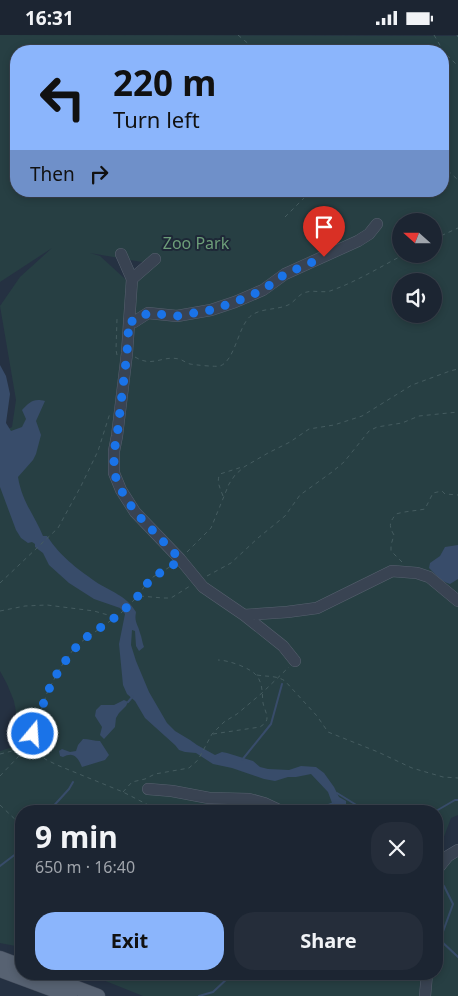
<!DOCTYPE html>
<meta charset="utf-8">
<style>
:root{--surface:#1c2532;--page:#252d3a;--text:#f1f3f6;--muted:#a0a5ac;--line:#3a424d;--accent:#8bb5fc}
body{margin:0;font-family:"Noto Sans",sans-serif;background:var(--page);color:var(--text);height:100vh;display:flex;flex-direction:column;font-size:19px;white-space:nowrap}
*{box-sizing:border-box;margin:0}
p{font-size:16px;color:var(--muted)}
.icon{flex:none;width:28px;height:28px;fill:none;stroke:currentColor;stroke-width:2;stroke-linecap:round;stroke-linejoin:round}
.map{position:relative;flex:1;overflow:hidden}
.sheet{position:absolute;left:15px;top:770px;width:428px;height:175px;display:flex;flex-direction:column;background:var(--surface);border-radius:20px;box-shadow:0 2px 8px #0003,0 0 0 1px var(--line)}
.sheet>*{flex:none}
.top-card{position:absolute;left:10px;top:10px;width:439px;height:152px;border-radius:20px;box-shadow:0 2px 8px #0003,0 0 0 1px var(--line);background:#8bb5fc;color:#111;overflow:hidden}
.needle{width:32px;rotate:291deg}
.fabs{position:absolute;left:392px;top:178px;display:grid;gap:10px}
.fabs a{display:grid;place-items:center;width:50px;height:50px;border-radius:50%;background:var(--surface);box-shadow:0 2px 8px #0003,0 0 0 1px var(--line);font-size:25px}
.pin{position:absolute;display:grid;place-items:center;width:42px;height:42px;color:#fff;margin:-51px -21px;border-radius:50% 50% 50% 0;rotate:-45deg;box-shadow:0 0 5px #0007}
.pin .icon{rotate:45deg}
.me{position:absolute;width:55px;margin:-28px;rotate:18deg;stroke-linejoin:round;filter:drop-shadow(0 0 4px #0008)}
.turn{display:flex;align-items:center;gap:18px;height:105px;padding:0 20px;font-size:22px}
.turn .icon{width:65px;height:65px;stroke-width:2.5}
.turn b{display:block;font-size:35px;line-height:42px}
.then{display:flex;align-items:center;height:48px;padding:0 20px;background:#0003;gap:10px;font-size:19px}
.round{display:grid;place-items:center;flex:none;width:52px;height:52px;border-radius:20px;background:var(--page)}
.overview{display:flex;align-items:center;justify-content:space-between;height:85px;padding:0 20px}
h1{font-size:30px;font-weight:700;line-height:38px}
.action{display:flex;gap:10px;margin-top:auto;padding:10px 20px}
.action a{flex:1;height:58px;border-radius:20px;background:var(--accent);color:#111;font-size:20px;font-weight:700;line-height:58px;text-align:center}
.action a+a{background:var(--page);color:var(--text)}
.status{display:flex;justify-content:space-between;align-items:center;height:35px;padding:0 25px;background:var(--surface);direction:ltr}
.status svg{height:14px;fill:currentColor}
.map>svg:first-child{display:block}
.green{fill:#273f43;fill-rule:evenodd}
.water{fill:#384c6a}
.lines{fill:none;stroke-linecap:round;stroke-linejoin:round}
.stream{stroke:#384c6a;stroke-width:2}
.minor-casing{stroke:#57616f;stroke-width:12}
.major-casing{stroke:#434c5b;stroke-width:15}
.path{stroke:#455c60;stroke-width:1;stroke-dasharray:4 4;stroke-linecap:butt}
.minor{stroke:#394352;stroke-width:11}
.major{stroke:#576272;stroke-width:14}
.route{stroke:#1a73e8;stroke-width:9;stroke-dasharray:0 16.2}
.labels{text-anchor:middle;stroke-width:4;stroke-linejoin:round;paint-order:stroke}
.park-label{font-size:16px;fill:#6d9e79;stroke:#1e2837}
</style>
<div class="status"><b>16:31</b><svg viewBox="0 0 49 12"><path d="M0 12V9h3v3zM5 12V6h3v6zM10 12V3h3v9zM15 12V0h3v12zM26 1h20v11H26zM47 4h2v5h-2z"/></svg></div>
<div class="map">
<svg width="458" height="961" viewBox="0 0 458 961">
<rect width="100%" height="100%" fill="#253142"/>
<!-- green -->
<path class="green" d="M0,0L458,1V780L451,783L436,823V776H21V912L0,908V716C10,713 20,711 20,699L14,666L7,649L0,636V398L12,392L16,365L0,271L20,242L52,213L0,247ZM16,16H442V156H16ZM401,186H434V219H401ZM90,218L142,227L150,233L136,249L135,253L100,221ZM401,246H434V279H401Z
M458,821V961H429L431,939H436V842L449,825Z
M88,939H421L419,961H143Z"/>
<!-- water -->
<path class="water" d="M0,330L6,341L10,359L6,388L11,396L22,392L26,384L22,375C30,367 33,363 45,366L36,386L41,400L36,419L33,425L18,442C22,467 34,479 43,501H47C61,522 75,532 96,547C110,556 127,561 136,577C134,588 138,589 140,598C142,603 142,607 144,612L139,616L136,611L135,596L132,595L131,610L136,626L149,657L167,688L175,696L190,705L197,710L215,720L222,717L227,718L253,726L260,732L268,734L289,735L301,731L316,732L324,738L334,752L339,762L346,766V771L342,776H335L328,757L311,739L296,742H288L275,746L264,744L232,733L213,729L196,718L185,717L179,715L175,710L145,683L135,666L127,659L123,650L119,609L125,579L120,573L94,564L69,548L49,530L43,518L35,512V509L32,507L28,508L21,503L16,495L0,452Z
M458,510V544L450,549C440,546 436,540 429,533L430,528L440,521L445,512Z
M124,665L128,667L126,671L119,678L116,683L115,692L104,704L100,700L102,692L95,681L96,675L101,670H114Z
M83,704C89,704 94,706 100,706L109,720L105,725L82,732C78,723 74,716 63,722L60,721L59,716L62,714L70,717L76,716L78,710Z"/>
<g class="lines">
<!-- stream -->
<path class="stream" d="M128,667L133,661
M242,725L271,689L282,649
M337,758L366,776
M49,776L69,754L73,747
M316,776L317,774L334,768
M436,776L455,765H458
M0,831L17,818L21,811
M436,844L444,851L453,869L440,905L458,922
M199,961L213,957L229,942V939"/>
<!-- minor casing -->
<g class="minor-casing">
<path id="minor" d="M121,219L132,244
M155,224L132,244L127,318L117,401L114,416V438L121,455L135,477L180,524L203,552L244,580L287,577L317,573L392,536L417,538L429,542L458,566
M129,285L134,287L148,278L177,281L211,275L235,267L263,255L285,239L358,206L369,199L377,189
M244,580L283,611L295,626
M148,754L172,756L209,763L249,764L264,768L281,776
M436,836L448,821L458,815
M425,961L427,939"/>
</g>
<!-- major casing -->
<g class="major-casing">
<path id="major" d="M0,923L21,931
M0,935L70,961
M40,939L98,961"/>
</g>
<!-- path -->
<path class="path" d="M238,0L257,16
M434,0L444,17L458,31
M457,0L458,2
M442,130L458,145
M285,182L306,161L308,156
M434,204L458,193
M117,320L116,315L117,284L119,282
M135,322C153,333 162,320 179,324C183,325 186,328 190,329C196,330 215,332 220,331C236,325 238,289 252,280C262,273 277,275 288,270C295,267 299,258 307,257C314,255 322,258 330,256C356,247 380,232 405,219
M223,461C220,453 216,446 220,439L242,432
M187,517L211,493L229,449L235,440L244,432L268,418L290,407L309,394L334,390L362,381L412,350L450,336L458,334
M402,527L391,516V510L394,500C388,490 390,487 396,479C406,476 415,476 425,474L433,458L442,456L445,459L458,460
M207,541L231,528L258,503L285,481L300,460L332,437L344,427L369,396L377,392L402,388L419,381L458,377
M0,548L58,493L81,451L98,416L110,378
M140,561L163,563H171L190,551
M0,576L25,571L47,570L94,576L115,582
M257,640C267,642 276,640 285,646L317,681L328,697L378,717L412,733L443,742L458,743
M213,699L260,692C263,690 267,687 267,683C267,678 264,673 263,668C262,659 263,649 257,641C251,633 228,625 218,625
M0,719L24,713L34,714L45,724L57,730L123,757L160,776
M0,741L18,722L33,699L47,658L60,633L73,615L81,607L120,579L138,561L146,549L153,542L173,530
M123,757L132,747L145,744L155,739L189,733L198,725L212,699L224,687L237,679L262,658L289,632
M0,770L21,790"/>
<!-- minor -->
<use href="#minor" class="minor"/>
<!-- major -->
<use href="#major" class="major"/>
</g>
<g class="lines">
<!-- route -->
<path class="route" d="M33,699L47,658L60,633L73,616L81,606L120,579L138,561L146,550L153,542L172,531L180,524L135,477L121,455L114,438V416L117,401L127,318L129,285L134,287L148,278L177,281L211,275L235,267L263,255L285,239L324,222"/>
</g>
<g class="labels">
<!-- park labels -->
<g class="park-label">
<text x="196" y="214">Zoo Park</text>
</g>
</g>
</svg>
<div class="fabs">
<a><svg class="needle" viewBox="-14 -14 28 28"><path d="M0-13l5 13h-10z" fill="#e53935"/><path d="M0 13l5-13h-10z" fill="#a0a5ac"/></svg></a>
<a><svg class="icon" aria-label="sound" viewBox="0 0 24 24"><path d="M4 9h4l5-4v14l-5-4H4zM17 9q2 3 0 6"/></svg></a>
</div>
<div class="pin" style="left:324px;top:222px;background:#d93025"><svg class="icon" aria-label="arrive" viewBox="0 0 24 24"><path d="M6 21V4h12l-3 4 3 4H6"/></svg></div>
<svg class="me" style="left:33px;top:699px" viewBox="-20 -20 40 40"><circle r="17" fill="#1a73e8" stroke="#fff" stroke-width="3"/><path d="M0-11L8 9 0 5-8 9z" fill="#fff"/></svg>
<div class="top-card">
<div class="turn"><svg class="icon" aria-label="left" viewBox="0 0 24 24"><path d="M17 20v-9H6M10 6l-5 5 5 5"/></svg><div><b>220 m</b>Turn left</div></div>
<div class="then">Then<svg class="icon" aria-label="right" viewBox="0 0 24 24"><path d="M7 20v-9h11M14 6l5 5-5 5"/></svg></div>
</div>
<section class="sheet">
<div class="overview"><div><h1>9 min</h1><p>650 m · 16:40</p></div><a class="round"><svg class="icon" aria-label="close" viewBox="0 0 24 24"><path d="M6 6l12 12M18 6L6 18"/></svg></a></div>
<div class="action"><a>Exit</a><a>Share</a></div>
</section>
</div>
